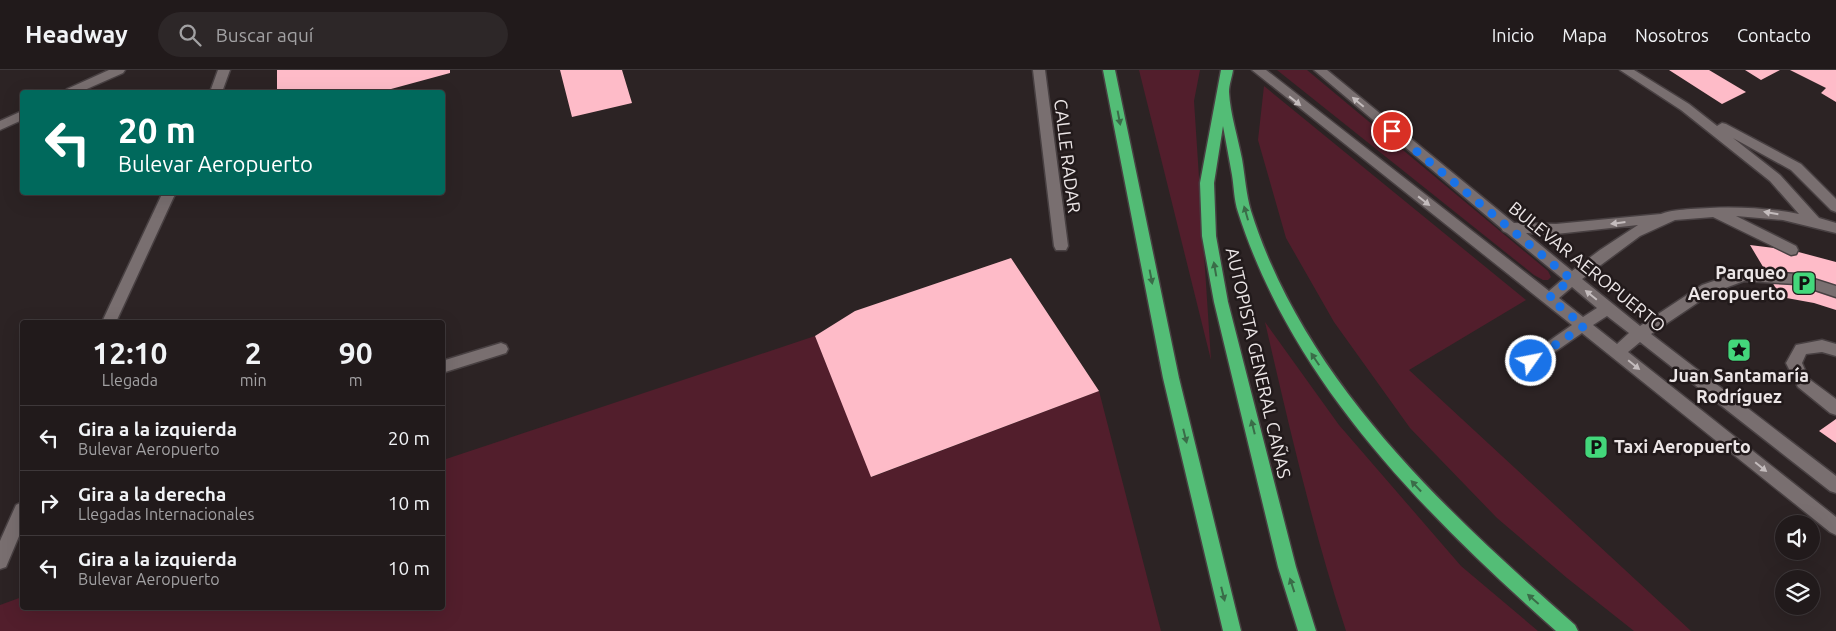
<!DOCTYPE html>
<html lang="es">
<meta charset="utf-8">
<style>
:root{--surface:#211a1b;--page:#2d2728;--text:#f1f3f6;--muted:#a2a1a3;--line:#3e383a}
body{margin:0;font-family:Ubuntu,sans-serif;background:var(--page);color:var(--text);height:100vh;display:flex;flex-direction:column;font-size:19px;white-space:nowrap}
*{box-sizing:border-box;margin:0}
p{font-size:16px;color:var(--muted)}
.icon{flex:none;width:28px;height:28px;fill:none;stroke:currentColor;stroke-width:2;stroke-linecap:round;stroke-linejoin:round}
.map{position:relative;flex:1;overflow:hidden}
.side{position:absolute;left:20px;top:250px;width:425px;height:290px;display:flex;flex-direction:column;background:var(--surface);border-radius:5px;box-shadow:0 5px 20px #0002,0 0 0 1px var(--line)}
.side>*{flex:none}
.top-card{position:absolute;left:20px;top:20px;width:425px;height:105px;border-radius:5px;box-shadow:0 5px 20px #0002,0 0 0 1px var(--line);background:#00695c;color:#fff;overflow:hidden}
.buttons{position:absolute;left:1775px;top:445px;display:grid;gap:10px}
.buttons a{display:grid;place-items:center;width:45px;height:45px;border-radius:50%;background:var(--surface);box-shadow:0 5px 20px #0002,0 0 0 1px var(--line);font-size:25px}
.pin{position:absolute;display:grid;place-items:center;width:42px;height:42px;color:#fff;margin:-21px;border:2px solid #fff;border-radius:50%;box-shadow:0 1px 5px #0007}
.me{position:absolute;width:55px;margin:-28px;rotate:57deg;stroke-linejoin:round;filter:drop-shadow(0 0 4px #0008)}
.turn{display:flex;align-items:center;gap:18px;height:105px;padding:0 15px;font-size:22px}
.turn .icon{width:65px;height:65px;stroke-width:2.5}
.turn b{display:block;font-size:35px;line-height:42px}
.eta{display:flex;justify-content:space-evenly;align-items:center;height:85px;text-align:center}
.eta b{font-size:30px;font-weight:600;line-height:35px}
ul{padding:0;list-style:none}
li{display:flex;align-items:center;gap:15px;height:65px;padding:0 15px;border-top:1px solid var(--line)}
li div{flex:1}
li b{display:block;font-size:19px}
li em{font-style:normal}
header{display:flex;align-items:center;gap:30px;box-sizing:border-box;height:70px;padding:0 25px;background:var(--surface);border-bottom:1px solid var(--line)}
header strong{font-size:24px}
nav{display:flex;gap:28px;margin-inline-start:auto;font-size:18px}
.search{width:350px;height:45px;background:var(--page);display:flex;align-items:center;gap:12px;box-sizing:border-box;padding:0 18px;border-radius:28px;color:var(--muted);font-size:19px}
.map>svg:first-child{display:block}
.green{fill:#521e2c}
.building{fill:#febbc8}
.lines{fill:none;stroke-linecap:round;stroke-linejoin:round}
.minor-casing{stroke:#484042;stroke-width:3}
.highway-casing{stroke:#484042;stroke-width:3}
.minor{fill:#796f70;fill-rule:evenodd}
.highway{fill:#53bd76;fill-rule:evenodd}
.oneway{fill:#c4bcbd}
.oneway2{fill:#3a6c48}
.route{stroke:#1a73e8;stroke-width:9;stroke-dasharray:0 16.2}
.labels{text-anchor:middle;stroke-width:5;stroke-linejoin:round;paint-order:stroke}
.street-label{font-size:18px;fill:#ece6e7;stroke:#221a1b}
.poi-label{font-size:18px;font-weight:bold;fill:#ece6e7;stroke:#221a1b;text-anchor:end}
</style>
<header>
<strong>Headway</strong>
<div class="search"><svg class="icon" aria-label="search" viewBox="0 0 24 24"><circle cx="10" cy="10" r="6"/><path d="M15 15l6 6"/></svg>Buscar aquí</div>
<nav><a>Inicio</a><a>Mapa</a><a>Nosotros</a><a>Contacto</a></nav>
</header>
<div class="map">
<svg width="1836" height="561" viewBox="0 0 1836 561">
<rect width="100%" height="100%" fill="#2c2324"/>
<!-- green -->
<path class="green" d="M1139,0H1200L1194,31L1211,290Z
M1277,0H1307L1548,201L1551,207L1548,210H1543L1534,205Z
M1264,16L1526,230L1409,300L1691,561H1634L1567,508L1497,448L1410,358L1334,252L1286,168L1258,70Z
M1265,252L1339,355L1461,496L1538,561H1346C1313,460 1289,356 1265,252Z
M815,266L872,407L1099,321L1161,561H0V535L22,527V538H442L443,390Z"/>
<!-- building -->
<path class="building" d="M277,0H450V3L380,22H277Z
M560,0H622L632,33L572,47Z
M1669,0H1709L1746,22L1722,34Z
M1745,0H1780L1761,10Z
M1790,0H1836V32L1821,23L1826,18Z
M1750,175L1791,180L1836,192V240L1814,233L1781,227Z
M1011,188L1099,321L871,407L815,266L855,241Z
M1836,349V373L1819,361Z"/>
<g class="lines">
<!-- minor casing -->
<g class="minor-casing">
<path id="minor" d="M109,0H125L123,3L80,22H65L67,19Z
M218,0H230L222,22H210Z
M1033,0H1045L1068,176L1066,180H1056L1054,176Z
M1252,0H1266L1549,221L1563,209L1507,163L1503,161L1501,158L1314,0H1327L1514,153L1556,154L1661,144C1671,140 1680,140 1691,139C1728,136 1763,137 1799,144L1770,111L1681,40L1620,0H1634L1689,34L1717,56L1722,53L1726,54L1801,94L1836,129V142L1831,140L1791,100L1733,68L1780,105L1819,148L1836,153V163L1783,150L1736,146L1796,176L1798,180L1796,184L1791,185L1713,147L1675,150L1640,166L1582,209L1640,256L1702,215L1743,201L1798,204L1836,216V227L1797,214L1744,211L1712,223L1651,264L1836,406V423L1830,421L1640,272L1628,282L1836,447V465L1830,462L1582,263L1536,295L1531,297L1526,295L1523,291L1526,287L1572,255ZM1638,155L1600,180L1572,201L1526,163L1556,164ZM1572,217L1597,238L1583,247L1559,228ZM1607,246L1629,263L1617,274L1593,255Z
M22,41V50L0,60V51Z
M163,122H176L116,252H102Z
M1822,270L1836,274V286L1822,282L1806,284L1802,293L1809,309L1836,329V345L1830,343L1798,317L1786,293L1796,275Z
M501,273L506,275L508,279L506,283L442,303V291Z
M22,432V459L6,497L0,499V471L16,435Z"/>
</g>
<!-- highway casing -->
<g class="highway-casing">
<path id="highway" d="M1103,0H1115L1179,308L1241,561H1223L1163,308Z
M1221,0H1233C1232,7 1229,15 1229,22C1230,43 1238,68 1242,89C1245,106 1246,124 1251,141C1305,312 1445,440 1575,555L1578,561H1556C1425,444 1293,314 1238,142C1234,130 1234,117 1232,105C1229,88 1226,72 1223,56L1214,113L1216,166L1228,232L1296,497L1316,561H1298L1278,497L1214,232L1202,166L1200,113Z"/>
</g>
<!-- minor -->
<use href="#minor" class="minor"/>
<!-- highway -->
<use href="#highway" class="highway"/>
</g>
<!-- one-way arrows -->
<defs><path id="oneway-solid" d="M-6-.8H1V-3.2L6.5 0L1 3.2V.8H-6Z" transform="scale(1.25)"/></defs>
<g class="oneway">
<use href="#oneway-solid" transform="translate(1295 31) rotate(38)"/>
<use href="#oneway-solid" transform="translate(1358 32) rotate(-140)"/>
<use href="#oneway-solid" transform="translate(1424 131) rotate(38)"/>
<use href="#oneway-solid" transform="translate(1771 143) rotate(-170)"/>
<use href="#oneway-solid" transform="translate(1618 153) rotate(173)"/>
<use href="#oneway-solid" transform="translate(1591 225) rotate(-141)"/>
<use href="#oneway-solid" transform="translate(1634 295) rotate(39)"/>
<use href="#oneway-solid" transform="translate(1761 397) rotate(39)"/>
</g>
<g class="oneway2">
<use href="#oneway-solid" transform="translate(1119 48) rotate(79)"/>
<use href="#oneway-solid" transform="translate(1246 143) rotate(-106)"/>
<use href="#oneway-solid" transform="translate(1215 199) rotate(-100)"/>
<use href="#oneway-solid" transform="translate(1151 207) rotate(79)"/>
<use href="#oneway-solid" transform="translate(1315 289) rotate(-124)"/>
<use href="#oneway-solid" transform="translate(1253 357) rotate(-104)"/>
<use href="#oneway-solid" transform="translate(1185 366) rotate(76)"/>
<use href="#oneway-solid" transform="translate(1416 416) rotate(-133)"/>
<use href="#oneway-solid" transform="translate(1292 515) rotate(-108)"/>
<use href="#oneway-solid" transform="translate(1223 524) rotate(76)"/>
<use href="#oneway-solid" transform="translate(1533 529) rotate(-139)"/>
</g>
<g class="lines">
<!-- route -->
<path class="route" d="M1392,61L1571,209L1549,228L1584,256L1531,291"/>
</g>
<!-- icons -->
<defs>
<g id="parking-square" transform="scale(1.25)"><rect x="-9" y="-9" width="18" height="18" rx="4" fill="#43d77b" stroke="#221a1b"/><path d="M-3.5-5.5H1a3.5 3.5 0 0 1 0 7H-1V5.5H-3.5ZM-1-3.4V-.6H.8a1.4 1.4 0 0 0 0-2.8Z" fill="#111"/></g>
<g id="sight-square" transform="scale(1.25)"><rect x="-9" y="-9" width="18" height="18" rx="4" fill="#43d77b" stroke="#221a1b"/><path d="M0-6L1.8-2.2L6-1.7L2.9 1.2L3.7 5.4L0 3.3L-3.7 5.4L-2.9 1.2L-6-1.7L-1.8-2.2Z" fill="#111"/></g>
</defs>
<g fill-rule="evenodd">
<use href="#parking-square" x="1804" y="213"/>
<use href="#sight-square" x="1739" y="280"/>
<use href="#parking-square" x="1596" y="377"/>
</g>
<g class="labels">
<!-- street labels -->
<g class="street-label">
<text transform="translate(1067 86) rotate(83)" y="6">CALLE RADAR</text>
<text transform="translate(1587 197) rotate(39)" y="6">BULEVAR AEROPUERTO</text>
<text transform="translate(1258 293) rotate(77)" y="6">AUTOPISTA GENERAL CAÑAS</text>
</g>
<!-- poi labels -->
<g class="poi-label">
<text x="1786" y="209">Parqueo<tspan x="1786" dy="21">Aeropuerto</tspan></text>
<text x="1739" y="312" text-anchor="middle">Juan Santamaría<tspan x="1739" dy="21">Rodríguez</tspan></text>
<text x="1614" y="383" text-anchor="start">Taxi Aeropuerto</text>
</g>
</g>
</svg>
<div class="buttons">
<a><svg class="icon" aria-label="sound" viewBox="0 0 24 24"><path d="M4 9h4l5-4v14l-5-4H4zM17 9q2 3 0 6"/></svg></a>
<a><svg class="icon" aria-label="layers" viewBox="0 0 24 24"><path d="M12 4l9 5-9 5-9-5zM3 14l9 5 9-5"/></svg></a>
</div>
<div class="pin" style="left:1392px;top:61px;background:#d93025"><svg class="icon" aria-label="arrive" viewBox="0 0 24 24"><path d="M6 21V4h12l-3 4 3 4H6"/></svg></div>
<svg class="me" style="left:1531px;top:291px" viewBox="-20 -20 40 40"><circle r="17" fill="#1a73e8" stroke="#fff" stroke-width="3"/><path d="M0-11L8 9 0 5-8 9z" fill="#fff"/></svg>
<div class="top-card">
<div class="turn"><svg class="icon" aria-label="left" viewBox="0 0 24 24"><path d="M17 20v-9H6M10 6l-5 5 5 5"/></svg><div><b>20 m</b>Bulevar Aeropuerto</div></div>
</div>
<section class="side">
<div class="eta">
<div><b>12:10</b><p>Llegada</p></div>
<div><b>2</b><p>min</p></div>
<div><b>90</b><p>m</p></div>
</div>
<ul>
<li><svg class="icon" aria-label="left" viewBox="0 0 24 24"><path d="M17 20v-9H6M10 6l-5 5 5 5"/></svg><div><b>Gira a la izquierda</b><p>Bulevar Aeropuerto</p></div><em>20 m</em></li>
<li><svg class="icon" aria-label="right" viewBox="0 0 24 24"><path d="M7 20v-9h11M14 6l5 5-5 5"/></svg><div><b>Gira a la derecha</b><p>Llegadas Internacionales</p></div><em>10 m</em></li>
<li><svg class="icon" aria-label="left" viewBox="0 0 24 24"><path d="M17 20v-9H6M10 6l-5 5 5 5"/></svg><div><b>Gira a la izquierda</b><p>Bulevar Aeropuerto</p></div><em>10 m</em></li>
</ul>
</section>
</div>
